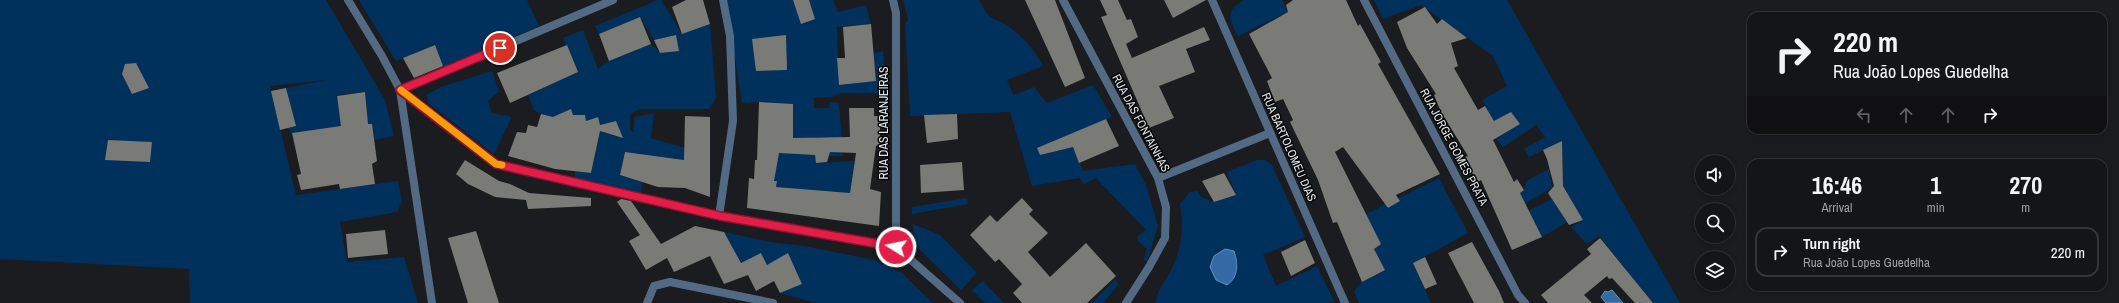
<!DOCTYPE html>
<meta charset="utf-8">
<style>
body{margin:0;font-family:"Archivo Narrow",sans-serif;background:#212224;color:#f1f3f6;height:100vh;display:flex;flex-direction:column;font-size:15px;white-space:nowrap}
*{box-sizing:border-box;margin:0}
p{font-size:13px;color:#9d9fa1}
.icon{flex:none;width:22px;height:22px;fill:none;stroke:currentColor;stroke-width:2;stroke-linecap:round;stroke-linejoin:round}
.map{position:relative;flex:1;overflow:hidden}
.side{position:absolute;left:1747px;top:159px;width:360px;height:132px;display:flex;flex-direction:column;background:#141517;border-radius:12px;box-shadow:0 2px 6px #0003,0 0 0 1px #333436}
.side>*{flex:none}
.guide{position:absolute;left:1747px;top:12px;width:360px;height:122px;border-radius:12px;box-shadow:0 2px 6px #0003,0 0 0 1px #333436;background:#141517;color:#f1f3f6;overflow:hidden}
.tools{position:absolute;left:1695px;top:155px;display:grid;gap:8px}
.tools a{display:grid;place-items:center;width:40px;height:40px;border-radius:50%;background:#141517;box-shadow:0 2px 6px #0003,0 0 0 1px #333436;font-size:20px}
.pin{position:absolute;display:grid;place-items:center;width:34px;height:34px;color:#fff;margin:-17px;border:2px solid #fff;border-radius:50%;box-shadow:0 1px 4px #0007}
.me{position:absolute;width:44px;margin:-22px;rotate:280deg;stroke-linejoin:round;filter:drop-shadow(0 0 3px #0008)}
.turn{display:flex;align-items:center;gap:14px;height:84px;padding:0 20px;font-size:18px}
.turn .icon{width:52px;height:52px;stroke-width:2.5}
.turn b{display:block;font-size:28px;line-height:34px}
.lanes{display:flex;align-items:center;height:38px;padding:0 20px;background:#0003;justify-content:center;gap:20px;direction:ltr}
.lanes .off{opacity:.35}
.eta{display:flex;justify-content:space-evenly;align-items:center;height:68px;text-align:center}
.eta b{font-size:24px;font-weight:700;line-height:28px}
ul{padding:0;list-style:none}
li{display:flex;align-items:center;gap:12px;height:50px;margin:0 8px 6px;padding:0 12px;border:2px solid #333436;border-radius:12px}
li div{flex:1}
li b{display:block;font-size:15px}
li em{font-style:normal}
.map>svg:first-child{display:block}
.green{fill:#00315d;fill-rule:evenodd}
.water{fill:#336ba5;stroke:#688fb8}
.building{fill:#7a7a76;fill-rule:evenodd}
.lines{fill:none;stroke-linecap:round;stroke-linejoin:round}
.street{stroke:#526a83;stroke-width:8}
.route-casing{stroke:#92132f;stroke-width:10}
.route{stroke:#e11d48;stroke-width:7}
.slow{stroke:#f59e0b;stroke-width:7}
.labels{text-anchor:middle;stroke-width:3;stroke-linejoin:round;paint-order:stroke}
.street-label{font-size:12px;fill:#e2e4e6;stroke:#060708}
</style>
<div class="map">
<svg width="2119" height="303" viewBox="0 0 2119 303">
<rect width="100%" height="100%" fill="#1a1c1f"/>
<path class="green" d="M0 0H326L385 100 394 136 374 140 371 124 292 133 288 128 295 126 286 88 327 80 270 86 296 195 398 181 402 201 397 212 340 222 347 262 404 257 418 303H190L189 269 0 259ZM365 92 367 112 340 116 336 95Z
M359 0H527L539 26 443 67 434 45 396 61Z
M658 0H661L682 34 710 24 716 98 709 109H639L630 115V130L634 132V117L654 113 651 138 688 149 686 160 625 152 620 175 642 182 641 193 575 178V171L591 173 598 142 594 129 622 138 616 121 600 125 598 117 586 121H565L541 114 534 110 528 95 577 72 563 38 583 30 598 69 609 61 651 44 660 53 679 51 676 35 654 40 640 17 599 34 595 26Z
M726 0H833L838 12 866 5 871 24 837 27 839 85 876 81 874 53 883 51 886 93H841L831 97 814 98V108H829L830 102 839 103 843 156H829L827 137H814L816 163 854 161 850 193 776 187 777 182 771 181 759 102 742 103Z
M903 0H979C989 22 994 16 1011 28 1025 39 1035 51 1043 66L1007 80 1014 95 1034 87 1047 103 1093 85 1112 117 1052 142 1073 147 1083 171 1135 164 1146 185 1158 226 1147 262 1144 259 1147 249 1137 240 1138 236 1146 230 1096 178 1084 184 1079 178 1032 186 1010 112 910 116 905 24 908 20Z
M1244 0H1282L1288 12 1238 36C1229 20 1225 10 1244 0Z
M1374 0H1507L1680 303H1653L1599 236 1587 244 1571 227 1583 220 1563 186 1562 141 1529 157 1524 149 1545 137 1536 125 1503 147 1496 139 1519 124 1494 121 1482 100 1507 86 1493 56 1421 5 1383 19Z
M492 71 499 91 488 101 492 113 512 117 494 154 429 104 426 95 441 87Z
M1257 160H1265L1272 165 1305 237 1263 255 1276 286 1317 266 1334 301 1328 303H1156C1156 292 1165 282 1170 272 1182 249 1184 229 1180 204L1190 192 1198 191 1201 197 1214 202 1236 195 1227 172Z
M1549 169 1552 188 1522 205 1518 195 1524 190 1526 181Z
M1439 178 1468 233 1413 263 1431 303H1359L1354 291 1362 282 1385 270 1374 249 1343 236 1339 227 1373 211 1385 204 1388 208 1400 201 1398 198Z
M967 198 968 204 912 214V207Z
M1552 199 1567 222 1542 237 1529 210Z
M913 224 940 235 977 273 961 290 918 248 914 235Z
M724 232 770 242 804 246 875 260 903 274 933 303H816L780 293 802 284 788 254 767 265 761 253 741 263Z
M1115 280 1119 284 1103 303H1092Z
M983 281 1004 303H985L972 290Z"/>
<path class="water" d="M1225 249 1234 251C1238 263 1239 277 1227 285L1216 280 1210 267 1214 256Z
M1612 290 1623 303H1606L1601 297 1605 291 1608 292Z"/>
<path class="building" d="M686 0H703L710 24 682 34 672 7Z
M793 0H809L815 19 801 24Z
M1025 0H1055L1085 78 1065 87Z
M1100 0H1118L1127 20 1131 19 1138 37 1126 44 1132 58 1204 27 1210 40 1186 49 1195 72 1159 86 1174 118 1149 128 1101 17 1107 15Z
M1164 0H1206L1173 18Z
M1293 0H1346L1358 26 1360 24 1381 62 1378 64 1440 174 1396 195 1400 201 1388 208 1343 147 1335 152 1381 244 1374 249 1385 270 1362 282 1337 222 1333 223 1318 180 1290 122 1293 120 1283 99 1275 102 1267 81 1272 78 1249 34 1288 12 1286 5Z
M1425 7 1437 24 1442 19 1467 38 1451 43 1458 66 1454 68 1478 110 1485 106 1494 121 1511 112 1520 124 1493 140 1514 182 1517 179 1524 190 1520 193 1542 237 1512 250 1481 180 1477 183 1465 157 1468 156 1441 112 1434 95 1436 94 1407 48 1397 22Z
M640 17 651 44 609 61 599 34Z
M871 24 876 81 839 85 837 58H845L843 27Z
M676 35 679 51 660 53 654 40Z
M786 35 787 70 756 71 752 39Z
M435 45 443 66 414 78 403 58Z
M567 45 578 72 510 103 497 73Z
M136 63 149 88 132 94 122 74 125 64Z
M286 88 296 126 280 130 271 91Z
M365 92 368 124H372L377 161 372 164 375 184 340 189 339 184 301 190 297 175 301 174 292 133 341 126 337 96Z
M759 102 793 104V138L850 137 849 108H874V116H880V145L876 146 870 189 881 192 879 226 747 208 749 178 754 179 755 160H757ZM830 152 856 153 850 193 776 187 777 181H774L779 153 815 155 816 163 827 162Z
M571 109 573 115H585L586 121 598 117 600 125 616 121 623 138 600 131 591 173 555 169 508 156 517 132 526 133 528 125 537 127 541 114 553 117Z
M957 114 958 139 927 143 924 115Z
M685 116 710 117V197L685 188 658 187 620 175 625 152 684 160Z
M1106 119 1119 146 1079 163 1073 147 1040 155 1037 148Z
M108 140 152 142 150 162 105 160Z
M1562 141 1563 186 1583 220 1569 225 1548 193 1554 186 1547 159 1543 150Z
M465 160 499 181 510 184 529 193 591 198V206L528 209 526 200 495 197 468 184 456 174Z
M962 162 964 190 921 193 920 165Z
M1224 173 1236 195 1214 202 1202 181Z
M1022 198 1033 210 1029 214 1048 233 1028 252 1050 277 1086 243 1116 276 1087 303H1022L1013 293 1022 284 999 259 995 262 970 235 990 215 997 222Z
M621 199 631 201 661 244 695 226 724 232 741 263 761 253 767 265 788 253 802 284 780 293 774 281 756 291 748 275 724 284 710 256 674 272 667 258 646 270 629 241 640 235 617 202Z
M385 230 388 254 348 258 346 234Z
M476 231 499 303H468L448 238Z
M1600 238 1653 303H1635L1612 278 1609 279 1607 276 1584 295 1592 303H1548L1541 295 1591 254 1587 249Z
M1305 240 1315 263 1291 276 1281 252Z
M1472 242 1499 291 1504 303H1474L1448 253Z
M1425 257 1437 284 1425 289 1413 263Z"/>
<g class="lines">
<path class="street" d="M348 0 382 56 400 90 432 303
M893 0 896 13V247
M1063 0 1158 178 1166 207 1165 238 1149 267 1126 303
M1212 0 1345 303
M1364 0 1518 295 1525 303
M400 90 496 164 719 216 896 247 960 303
M400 90 613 0
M1158 178 1270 133
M719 216 733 121 730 36 723 0
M647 303 654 286 670 282 773 303"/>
</g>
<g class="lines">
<defs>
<path id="route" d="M500 48 400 90 496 164 720 216 896 247"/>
</defs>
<use href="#route" class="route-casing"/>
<use href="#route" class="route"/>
<path class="slow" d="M401 90 496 164 502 165"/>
</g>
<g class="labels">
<g class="street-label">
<text transform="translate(884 123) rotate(-90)" y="4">RUA DAS LARANJEIRAS</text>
<text transform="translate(1141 123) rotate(62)" y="4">RUA DAS FONTAINHAS</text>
<text transform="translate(1289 147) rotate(66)" y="4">RUA BARTOLOMEU DIAS</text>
<text transform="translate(1454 147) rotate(62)" y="4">RUA JORGE GOMES PRATA</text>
</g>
</g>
</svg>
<div class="tools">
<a><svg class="icon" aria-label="sound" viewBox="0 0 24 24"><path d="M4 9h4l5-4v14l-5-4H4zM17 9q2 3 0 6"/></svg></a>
<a><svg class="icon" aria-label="search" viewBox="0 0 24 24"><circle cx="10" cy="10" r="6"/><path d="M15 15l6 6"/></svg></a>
<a><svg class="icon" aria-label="layers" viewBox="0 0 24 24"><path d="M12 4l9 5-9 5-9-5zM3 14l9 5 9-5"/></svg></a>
</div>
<div class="pin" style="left:500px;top:48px;background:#d93025"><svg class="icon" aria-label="arrive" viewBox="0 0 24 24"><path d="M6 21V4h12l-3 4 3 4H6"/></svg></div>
<svg class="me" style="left:896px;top:247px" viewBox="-20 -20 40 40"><circle r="17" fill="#e11d48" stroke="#fff" stroke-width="3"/><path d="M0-11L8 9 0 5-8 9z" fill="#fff"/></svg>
<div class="guide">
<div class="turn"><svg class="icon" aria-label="right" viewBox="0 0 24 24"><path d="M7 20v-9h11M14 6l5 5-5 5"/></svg><div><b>220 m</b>Rua João Lopes Guedelha</div></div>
<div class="lanes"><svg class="icon off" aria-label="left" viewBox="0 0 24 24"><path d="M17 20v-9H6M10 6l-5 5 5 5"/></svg><svg class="icon off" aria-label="ahead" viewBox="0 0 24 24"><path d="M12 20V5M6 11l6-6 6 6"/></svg><svg class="icon off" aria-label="ahead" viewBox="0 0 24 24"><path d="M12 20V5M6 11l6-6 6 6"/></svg><svg class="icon" aria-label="right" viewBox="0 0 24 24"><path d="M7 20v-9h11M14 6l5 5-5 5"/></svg></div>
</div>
<section class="side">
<div class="eta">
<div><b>16:46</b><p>Arrival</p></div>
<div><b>1</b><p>min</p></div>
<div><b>270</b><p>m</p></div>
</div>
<ul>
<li><svg class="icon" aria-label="right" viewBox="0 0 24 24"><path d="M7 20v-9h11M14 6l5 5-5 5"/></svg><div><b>Turn right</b><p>Rua João Lopes Guedelha</p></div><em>220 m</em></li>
</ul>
</section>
</div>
